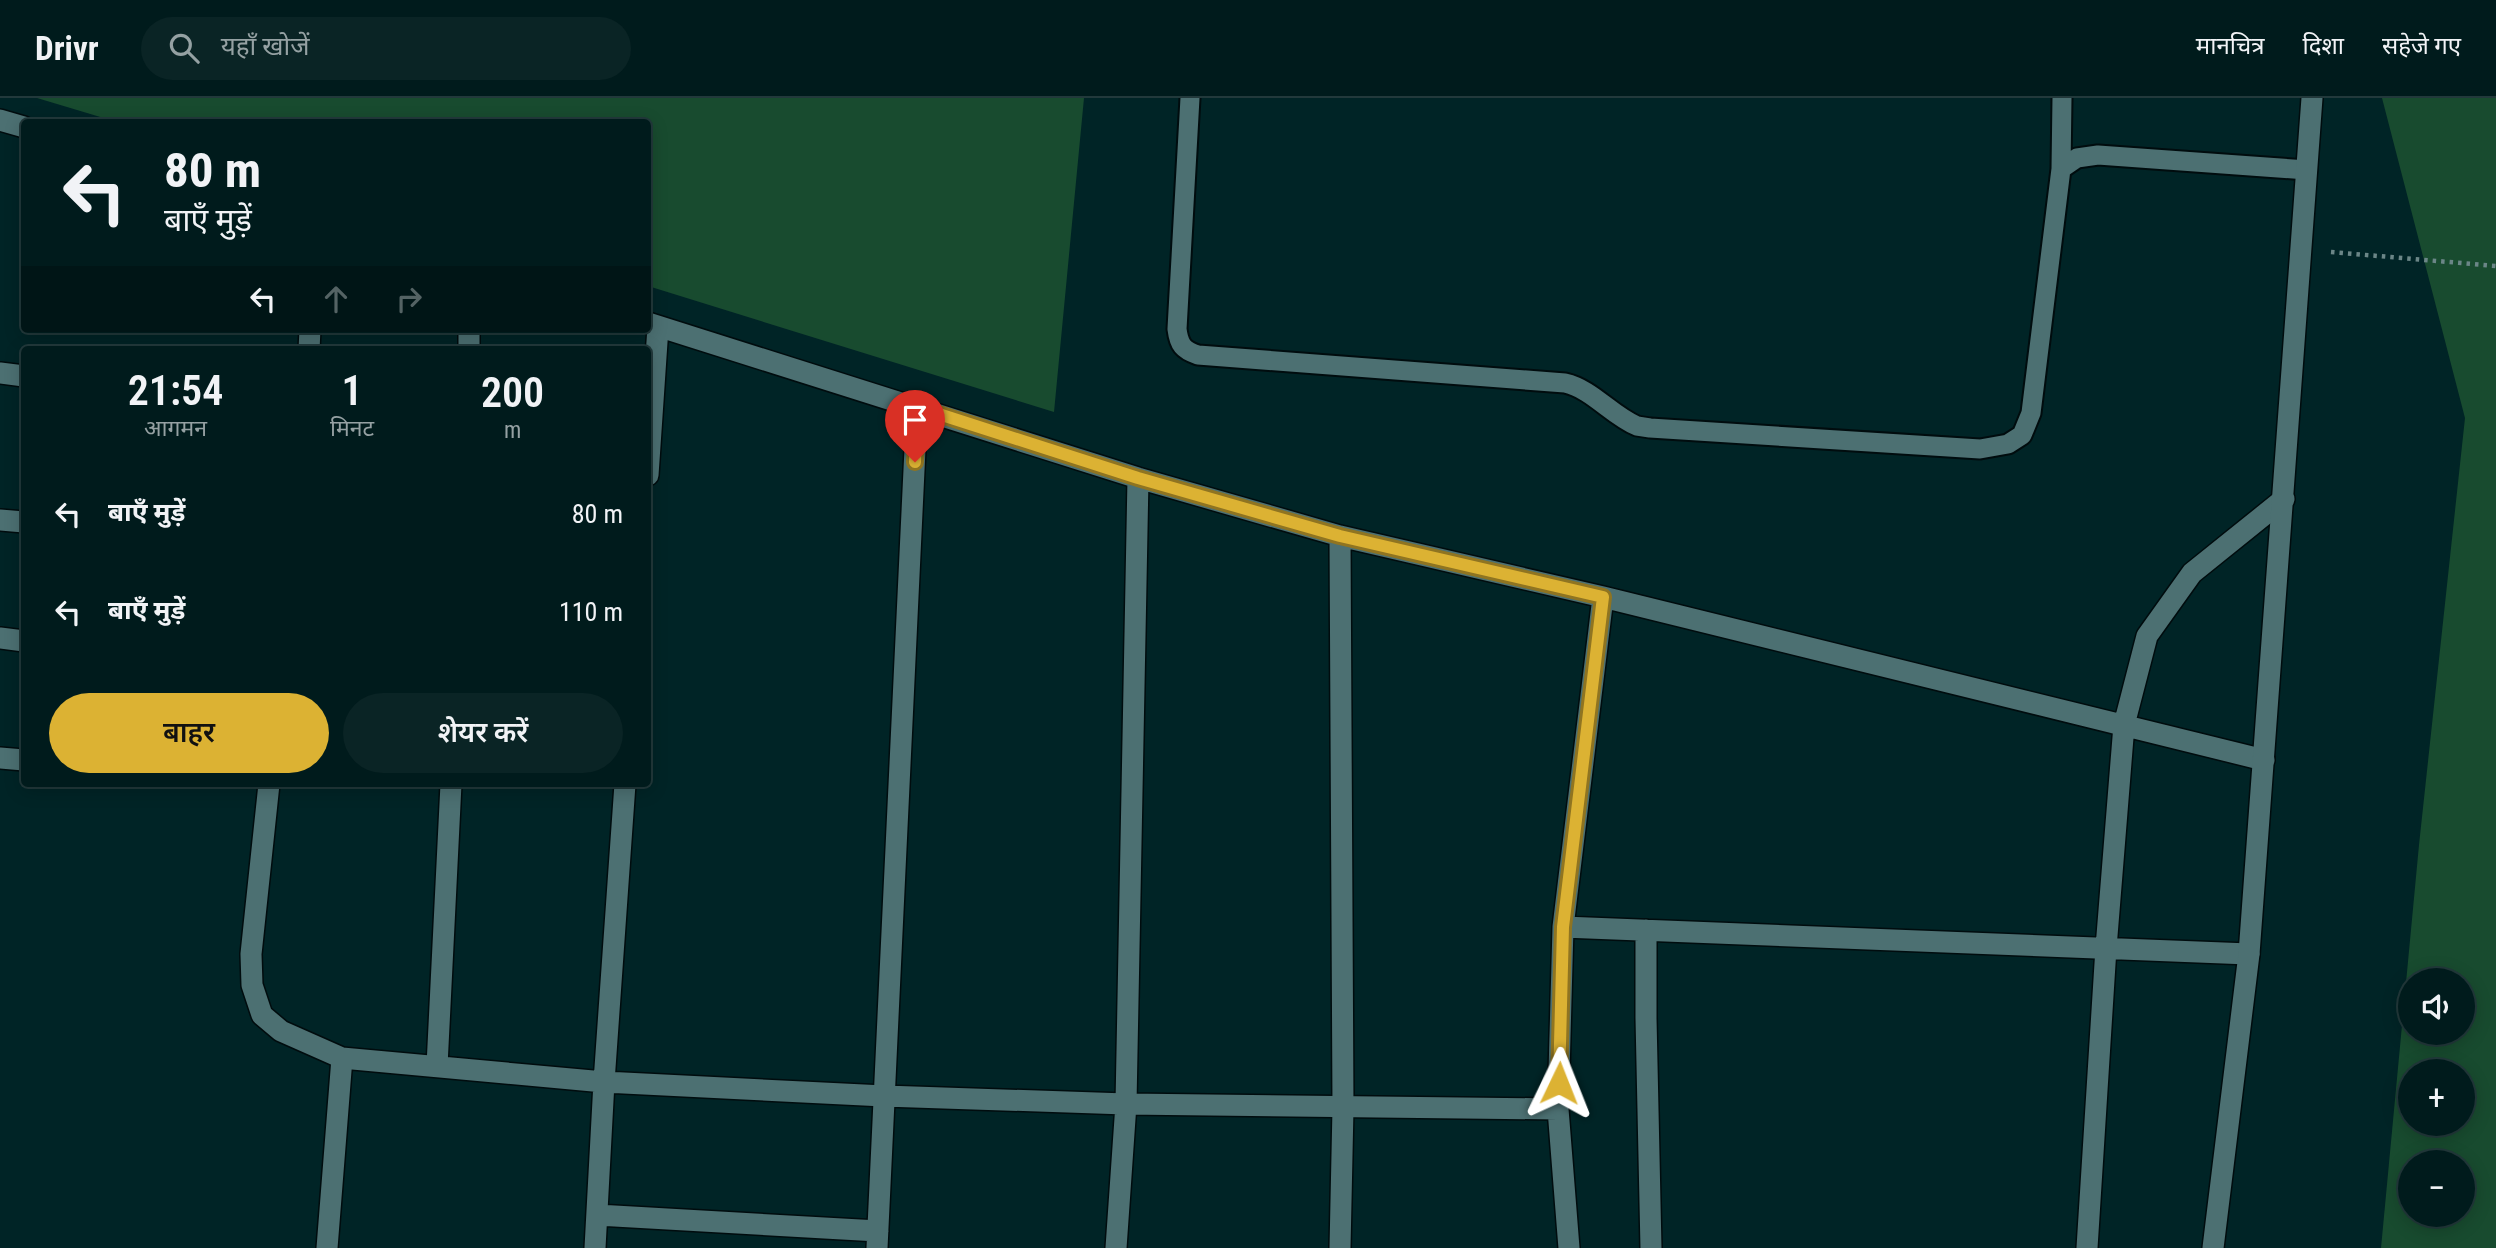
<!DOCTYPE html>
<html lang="hi">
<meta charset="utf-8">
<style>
body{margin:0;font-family:"Roboto Condensed","Noto Sans Devanagari",sans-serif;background:#0a2425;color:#f1f3f6;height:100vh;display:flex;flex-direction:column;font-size:26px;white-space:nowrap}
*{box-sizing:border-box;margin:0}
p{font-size:23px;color:#95a1a3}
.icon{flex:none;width:38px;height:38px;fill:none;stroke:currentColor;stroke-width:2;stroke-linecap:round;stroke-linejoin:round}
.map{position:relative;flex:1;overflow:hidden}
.panel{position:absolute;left:21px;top:248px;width:630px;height:441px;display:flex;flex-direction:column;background:#001b1c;border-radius:7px;box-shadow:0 4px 18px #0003,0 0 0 2px #22393b}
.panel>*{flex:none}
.guide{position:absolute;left:21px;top:21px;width:630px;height:214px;border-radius:7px;box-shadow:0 4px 18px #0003,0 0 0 2px #22393b;background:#001b1c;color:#f1f3f6;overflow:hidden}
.buttons{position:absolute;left:2398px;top:870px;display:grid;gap:14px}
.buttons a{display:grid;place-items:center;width:77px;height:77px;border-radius:50%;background:#001b1c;box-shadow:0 4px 18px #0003,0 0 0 2px #22393b;font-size:35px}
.pin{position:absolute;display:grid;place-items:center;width:60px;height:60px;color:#fff;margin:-72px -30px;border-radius:50% 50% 50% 0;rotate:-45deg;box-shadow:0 0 7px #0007}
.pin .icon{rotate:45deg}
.me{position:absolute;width:77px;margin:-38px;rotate:2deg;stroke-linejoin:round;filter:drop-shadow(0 0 5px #0008)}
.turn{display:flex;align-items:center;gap:24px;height:147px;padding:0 28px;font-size:32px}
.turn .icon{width:91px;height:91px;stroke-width:2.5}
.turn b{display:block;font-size:49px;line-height:60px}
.lanes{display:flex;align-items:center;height:66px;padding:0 28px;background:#0003;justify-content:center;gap:35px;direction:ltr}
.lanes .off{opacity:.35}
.eta{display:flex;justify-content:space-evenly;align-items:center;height:119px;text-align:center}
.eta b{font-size:42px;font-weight:600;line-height:49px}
.action{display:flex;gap:14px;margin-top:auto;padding:14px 28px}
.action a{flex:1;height:80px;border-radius:42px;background:#dcb233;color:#111;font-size:28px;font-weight:600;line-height:80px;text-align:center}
.action a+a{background:#0a2425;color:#f1f3f6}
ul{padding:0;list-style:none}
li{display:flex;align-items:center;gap:21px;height:98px;padding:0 28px}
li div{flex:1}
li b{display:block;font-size:26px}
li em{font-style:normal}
header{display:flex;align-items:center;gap:42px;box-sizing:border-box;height:98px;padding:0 35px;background:#001b1c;border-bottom:2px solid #22393b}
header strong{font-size:33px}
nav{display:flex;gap:38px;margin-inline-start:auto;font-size:24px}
.search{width:490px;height:63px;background:#0a2425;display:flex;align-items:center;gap:18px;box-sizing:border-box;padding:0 24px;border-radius:38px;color:#95a1a3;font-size:26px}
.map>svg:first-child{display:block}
.green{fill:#184b2f;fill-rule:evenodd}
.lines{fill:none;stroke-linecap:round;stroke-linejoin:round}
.lane-casing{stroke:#000c0e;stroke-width:23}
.street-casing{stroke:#000c0e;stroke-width:24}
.secondary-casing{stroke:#000c0e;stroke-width:24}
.path{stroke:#6b8687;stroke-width:4.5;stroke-dasharray:3.5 5;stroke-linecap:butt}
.lane{stroke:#4c7072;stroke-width:19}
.street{stroke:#4c7072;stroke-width:21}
.secondary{stroke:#4c7072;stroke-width:21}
.route-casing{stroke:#8f7421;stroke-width:18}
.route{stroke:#dcb233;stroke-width:12}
</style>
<header>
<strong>Drivr</strong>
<div class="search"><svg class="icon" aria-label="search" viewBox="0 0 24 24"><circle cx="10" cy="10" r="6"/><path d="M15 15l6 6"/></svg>यहाँ खोजें</div>
<nav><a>मानचित्र</a><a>दिशा</a><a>सहेजे गए</a></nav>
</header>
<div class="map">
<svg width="2496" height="1150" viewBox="0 0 2496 1150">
<rect width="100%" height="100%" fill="#002426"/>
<path class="green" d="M37 0H1084L1054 314 648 188V24H117Z
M2382 0H2496V1150H2381L2419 747 2465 320ZM2410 882H2462V934H2410ZM2410 973H2462V1026H2410ZM2410 1064H2462V1116H2410Z"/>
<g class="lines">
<defs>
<path id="lane" d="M1190 0 1177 231C1179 247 1183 252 1198 257L1565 285C1592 291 1611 317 1637 328L1650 330 1980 351 2008 346 2022 337 2031 315 2061 71 2077 60 2098 57 2307 72
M2061 71 2062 0"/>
<path id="street" d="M0 22 24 29
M648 225 1138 380 1340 438 1603 499 2264 662
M309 252 310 231
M469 252V231
M0 275 24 278
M648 377 658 229
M0 422 24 424
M1340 438 1343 1010 1340 1150
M0 540 24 543
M0 660 24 662
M269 686 251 856 252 887 262 917 281 933 342 960 604 984 884 998 1126 1006 1558 1011
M1563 829 2249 856
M1646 832V920L1651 1150
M437 968 451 686
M597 1117 878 1133
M327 1150 342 960
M595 1150 604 984 625 686
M877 1150 917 309
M1116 1150 1126 1006 1138 380
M1569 1150 1558 1011 1563 829 1603 499
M2087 1150 2106 850 2124 627 2147 538 2192 475 2284 401"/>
<path id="secondary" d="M2213 1150 2249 856 2312 0"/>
</defs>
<use href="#lane" class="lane-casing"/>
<use href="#street" class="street-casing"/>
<use href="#secondary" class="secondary-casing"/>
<path class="path" d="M2331 154 2496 168"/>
<use href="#lane" class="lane"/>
<use href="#street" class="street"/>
<use href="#secondary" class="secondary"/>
</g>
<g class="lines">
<defs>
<path id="route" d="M915 364 917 309 1138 380 1340 438 1603 499 1563 829 1559 985"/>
</defs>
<use href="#route" class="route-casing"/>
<use href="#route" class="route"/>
</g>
</svg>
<div class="buttons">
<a><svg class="icon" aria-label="sound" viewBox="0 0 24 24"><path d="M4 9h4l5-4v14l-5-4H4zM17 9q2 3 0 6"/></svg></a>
<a>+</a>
<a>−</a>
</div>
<div class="pin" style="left:915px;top:364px;background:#d93025"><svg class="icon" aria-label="arrive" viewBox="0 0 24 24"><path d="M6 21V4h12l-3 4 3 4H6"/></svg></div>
<svg class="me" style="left:1559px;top:985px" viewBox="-20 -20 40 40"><path d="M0-17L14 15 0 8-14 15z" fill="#dcb233" stroke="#fff" stroke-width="4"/></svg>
<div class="guide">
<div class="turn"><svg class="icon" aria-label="left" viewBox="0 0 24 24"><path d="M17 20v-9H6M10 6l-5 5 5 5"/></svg><div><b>80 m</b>बाएँ मुड़ें</div></div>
<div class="lanes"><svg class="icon" aria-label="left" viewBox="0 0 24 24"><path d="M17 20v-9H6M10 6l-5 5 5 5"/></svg><svg class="icon off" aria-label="ahead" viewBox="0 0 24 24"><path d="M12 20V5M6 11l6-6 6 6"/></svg><svg class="icon off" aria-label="right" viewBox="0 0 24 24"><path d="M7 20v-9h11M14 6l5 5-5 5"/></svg></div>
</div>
<section class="panel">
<div class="eta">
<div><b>21:54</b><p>आगमन</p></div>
<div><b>1</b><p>मिनट</p></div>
<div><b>200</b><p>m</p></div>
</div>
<ul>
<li><svg class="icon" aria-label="left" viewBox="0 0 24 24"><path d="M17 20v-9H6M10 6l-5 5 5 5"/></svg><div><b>बाएँ मुड़ें</b></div><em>80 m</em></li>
<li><svg class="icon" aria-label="left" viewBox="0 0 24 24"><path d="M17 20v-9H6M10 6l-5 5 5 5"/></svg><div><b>बाएँ मुड़ें</b></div><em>110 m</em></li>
</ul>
<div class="action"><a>बाहर</a><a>शेयर करें</a></div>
</section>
</div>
